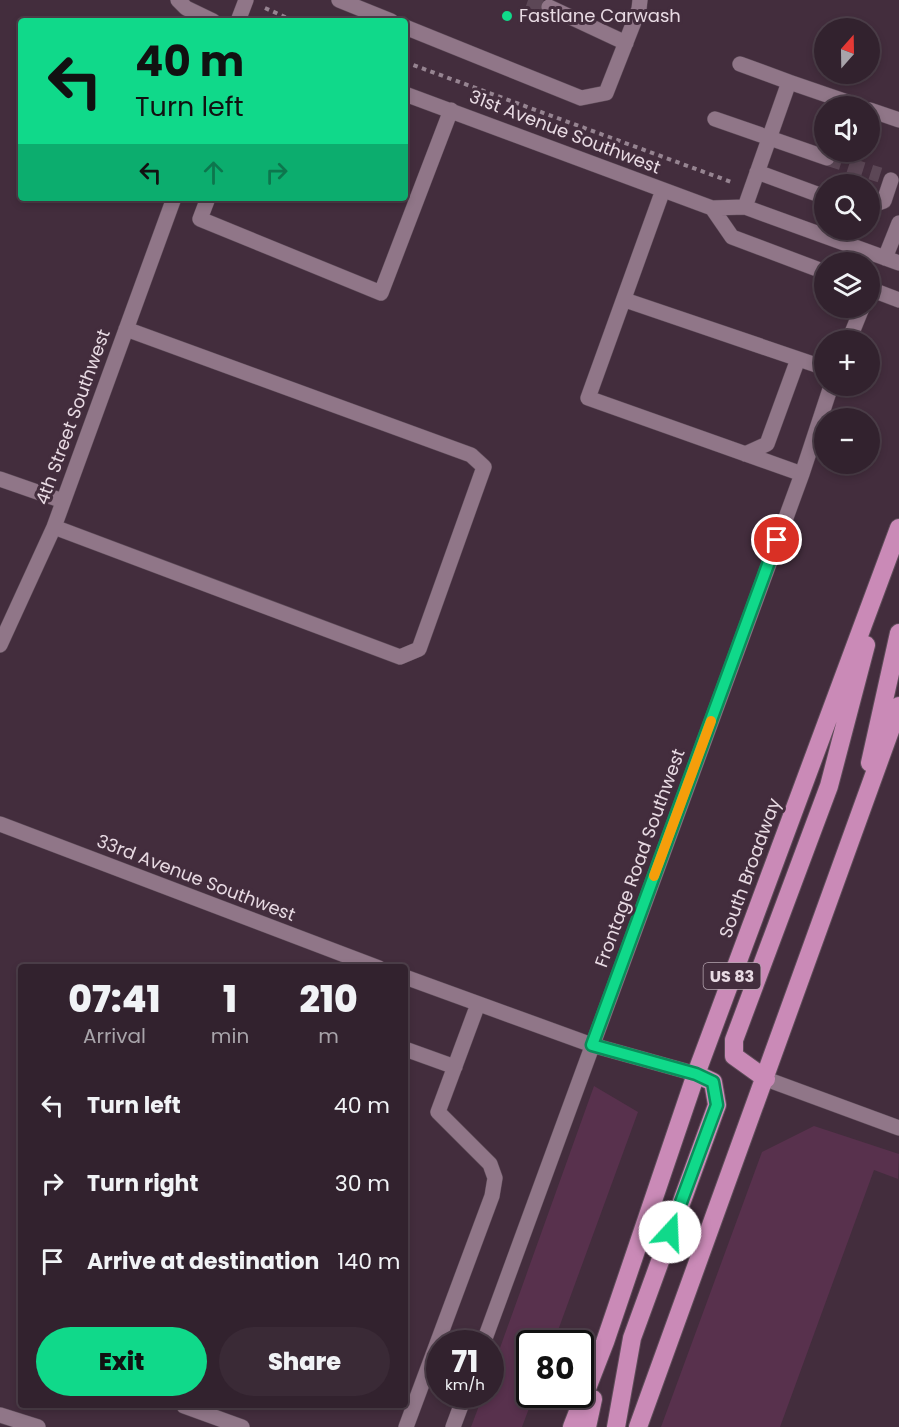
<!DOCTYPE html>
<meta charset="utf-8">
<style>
body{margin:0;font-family:Poppins,sans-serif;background:#3a2a36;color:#f1f3f6;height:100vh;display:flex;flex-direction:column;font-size:22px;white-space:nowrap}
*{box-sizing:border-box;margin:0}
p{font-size:20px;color:#a8a4aa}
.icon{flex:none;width:33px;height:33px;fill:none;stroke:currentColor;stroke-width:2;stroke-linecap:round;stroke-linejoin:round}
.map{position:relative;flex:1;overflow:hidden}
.drawer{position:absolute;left:18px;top:964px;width:390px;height:444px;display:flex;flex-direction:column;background:#32222e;border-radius:6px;box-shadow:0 3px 9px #0003,0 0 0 2px #4d3f4a}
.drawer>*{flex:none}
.guide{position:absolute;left:18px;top:18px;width:390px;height:183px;border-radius:6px;box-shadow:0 3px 9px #0003,0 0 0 2px #4d3f4a;background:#10d98a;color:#111;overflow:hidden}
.needle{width:39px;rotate:20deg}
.fabs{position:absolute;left:814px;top:18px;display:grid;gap:12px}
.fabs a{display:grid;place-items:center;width:66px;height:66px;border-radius:50%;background:#32222e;box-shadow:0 3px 9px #0003,0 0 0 2px #4d3f4a;font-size:30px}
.speed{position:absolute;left:426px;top:1330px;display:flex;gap:12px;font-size:30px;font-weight:700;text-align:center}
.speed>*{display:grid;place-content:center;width:78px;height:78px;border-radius:50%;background:#32222e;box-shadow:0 3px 9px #0003,0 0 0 2px #4d3f4a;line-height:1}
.speed small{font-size:15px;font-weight:400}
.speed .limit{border:3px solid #111;border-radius:9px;background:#fff;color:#111}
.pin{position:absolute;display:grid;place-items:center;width:51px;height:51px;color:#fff;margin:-26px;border:3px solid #fff;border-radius:50%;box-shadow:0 2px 6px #0007}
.me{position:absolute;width:66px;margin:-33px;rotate:20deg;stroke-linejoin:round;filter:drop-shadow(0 0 4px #0008)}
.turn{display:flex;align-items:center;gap:21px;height:126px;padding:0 18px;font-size:27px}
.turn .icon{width:78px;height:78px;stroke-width:2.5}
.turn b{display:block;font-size:42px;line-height:51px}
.lanes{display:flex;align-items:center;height:57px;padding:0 18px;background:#0003;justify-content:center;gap:30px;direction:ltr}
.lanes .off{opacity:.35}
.eta{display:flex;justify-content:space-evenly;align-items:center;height:102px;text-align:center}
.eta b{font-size:36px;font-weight:800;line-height:42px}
.primary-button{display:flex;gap:12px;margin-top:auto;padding:12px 18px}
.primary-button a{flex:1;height:69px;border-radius:36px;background:#10d98a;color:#111;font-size:24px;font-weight:800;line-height:69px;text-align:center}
.primary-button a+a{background:#3a2a36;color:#f1f3f6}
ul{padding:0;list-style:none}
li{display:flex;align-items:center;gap:18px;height:78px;padding:0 18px}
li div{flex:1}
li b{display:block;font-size:22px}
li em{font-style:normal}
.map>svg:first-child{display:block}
.green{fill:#58314d}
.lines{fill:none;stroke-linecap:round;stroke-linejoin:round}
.minor-tunnel{stroke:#5c4756;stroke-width:15;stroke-dasharray:15 8;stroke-linecap:butt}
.minor-casing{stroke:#5e4c59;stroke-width:16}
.highway-casing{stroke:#5e4c59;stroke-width:20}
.path{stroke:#968491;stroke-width:4;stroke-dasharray:4.5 4.5;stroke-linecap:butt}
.minor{stroke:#907688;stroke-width:15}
.highway{stroke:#ca8ab7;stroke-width:18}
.route-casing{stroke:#0a8d5a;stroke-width:15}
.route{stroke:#10d98a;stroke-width:10}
.slow{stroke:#f59e0b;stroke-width:10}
.poi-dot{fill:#10d98a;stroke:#432d3d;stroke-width:2}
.labels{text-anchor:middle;stroke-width:6;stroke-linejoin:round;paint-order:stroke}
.shield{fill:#432d3d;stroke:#b6a6b1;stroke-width:1.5}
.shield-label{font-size:16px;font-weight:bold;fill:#e8dae3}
.poi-label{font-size:18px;fill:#e8dae3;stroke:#432d3d;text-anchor:start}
.street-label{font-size:18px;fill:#e8dae3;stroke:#432d3d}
</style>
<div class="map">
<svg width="899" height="1427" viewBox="0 0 899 1427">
<rect width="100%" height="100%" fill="#432d3d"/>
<path class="green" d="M594 1086 638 1112 553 1344H530V1395H534L522 1427H471L483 1395H490L491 1373Z
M814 1126 899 1154 898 1179 874 1170 780 1427H661L762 1152Z"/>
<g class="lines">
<path class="minor-tunnel" d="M528 0 549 7
M827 158 880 175"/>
<defs>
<path id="minor" d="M178 0 186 8 213 21
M339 0 391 21
M549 7 626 43
M238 21 246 0
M405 27 581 98 606 93 639 9 640 0
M740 64 789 82
M405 94 712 208 745 207 899 263
M870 110 899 120
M715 119 827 158
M757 172 825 197
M663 190 588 398 802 474
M208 198 200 219 381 293 451 110
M870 206 884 201 891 180
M745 207 789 82 859 106
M712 208 732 237 825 272
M885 258 899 223
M870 289 899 300
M625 300 825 368
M849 340 862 308
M745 454 767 444 798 359
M0 479 63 501
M54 527 400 657 419 649 484 467 471 455 126 329
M0 645 54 527 174 198
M0 824 379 968
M405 977 592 1045 696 1074
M405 1049 455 1067
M766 1079 899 1128
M483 1344 802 474 831 386
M184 1406 242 1427
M0 1415 38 1427
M406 1427 492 1196 495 1178 490 1164 438 1112 478 1004
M453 1427 465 1395"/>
<path id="highway" d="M870 763 899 633
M766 1079 734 1056V1040L829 786 866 645
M572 1427 605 1342 696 1074 899 528
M587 1427 593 1399
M616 1427 632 1338 717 1105 713 1082 696 1074
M638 1427 899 706"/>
</defs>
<use href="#minor" class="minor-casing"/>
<use href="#highway" class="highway-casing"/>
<path class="path" d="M265 8 294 21
M405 62 734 183"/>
<use href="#minor" class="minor"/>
<use href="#highway" class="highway"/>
</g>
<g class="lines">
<defs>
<path id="route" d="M670 1232 717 1105 713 1082 696 1074 592 1045 777 540"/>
</defs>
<use href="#route" class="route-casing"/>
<use href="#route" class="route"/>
<path class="slow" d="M654 876 711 721"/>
</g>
<circle class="poi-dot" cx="507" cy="16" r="6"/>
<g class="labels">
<rect class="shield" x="703.5" y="963" width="57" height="26" rx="4.5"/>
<g class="shield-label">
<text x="732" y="982">US 83</text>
</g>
<g class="poi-label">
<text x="519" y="22">Fastlane Carwash</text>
</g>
<g class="street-label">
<text transform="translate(565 132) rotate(21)" y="6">31st Avenue Southwest</text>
<text transform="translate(73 417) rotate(-70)" y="6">4th Street Southwest</text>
<text transform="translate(640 858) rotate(-70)" y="6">Frontage Road Southwest</text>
<text transform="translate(750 868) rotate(-70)" y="6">South Broadway</text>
<text transform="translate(196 878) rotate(21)" y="6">33rd Avenue Southwest</text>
</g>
</g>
</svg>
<div class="fabs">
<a><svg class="needle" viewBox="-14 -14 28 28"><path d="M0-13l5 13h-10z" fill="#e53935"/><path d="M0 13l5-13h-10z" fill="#a8a4aa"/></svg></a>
<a><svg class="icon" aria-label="sound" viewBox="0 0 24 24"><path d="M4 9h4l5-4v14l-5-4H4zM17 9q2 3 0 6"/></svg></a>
<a><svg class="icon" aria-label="search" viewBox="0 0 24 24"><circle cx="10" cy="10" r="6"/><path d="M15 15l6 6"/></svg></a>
<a><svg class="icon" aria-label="layers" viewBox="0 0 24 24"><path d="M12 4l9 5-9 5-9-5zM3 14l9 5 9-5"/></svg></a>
<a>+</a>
<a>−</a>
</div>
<div class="speed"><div>71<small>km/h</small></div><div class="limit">80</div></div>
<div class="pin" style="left:777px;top:540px;background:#d93025"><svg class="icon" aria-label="arrive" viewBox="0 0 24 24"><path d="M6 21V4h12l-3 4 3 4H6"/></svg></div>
<svg class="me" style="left:670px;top:1232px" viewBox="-20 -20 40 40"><circle r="19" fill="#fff"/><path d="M0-13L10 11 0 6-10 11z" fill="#10d98a"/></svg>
<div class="guide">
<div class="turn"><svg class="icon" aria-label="left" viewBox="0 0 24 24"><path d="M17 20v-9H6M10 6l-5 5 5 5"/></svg><div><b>40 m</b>Turn left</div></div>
<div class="lanes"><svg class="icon" aria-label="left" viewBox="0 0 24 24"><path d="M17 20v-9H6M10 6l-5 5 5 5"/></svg><svg class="icon off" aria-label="ahead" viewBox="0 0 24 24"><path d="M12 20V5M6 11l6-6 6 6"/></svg><svg class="icon off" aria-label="right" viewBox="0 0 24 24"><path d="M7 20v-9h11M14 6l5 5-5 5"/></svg></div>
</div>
<section class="drawer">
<div class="eta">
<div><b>07:41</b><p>Arrival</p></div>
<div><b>1</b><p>min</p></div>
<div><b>210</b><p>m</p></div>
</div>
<ul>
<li><svg class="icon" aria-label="left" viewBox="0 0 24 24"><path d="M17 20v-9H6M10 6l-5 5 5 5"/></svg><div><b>Turn left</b></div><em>40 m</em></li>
<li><svg class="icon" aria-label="right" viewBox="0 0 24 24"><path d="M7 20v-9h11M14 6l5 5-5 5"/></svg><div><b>Turn right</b></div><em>30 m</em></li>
<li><svg class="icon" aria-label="arrive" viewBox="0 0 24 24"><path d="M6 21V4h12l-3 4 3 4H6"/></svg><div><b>Arrive at destination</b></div><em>140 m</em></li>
</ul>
<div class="primary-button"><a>Exit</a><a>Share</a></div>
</section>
</div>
